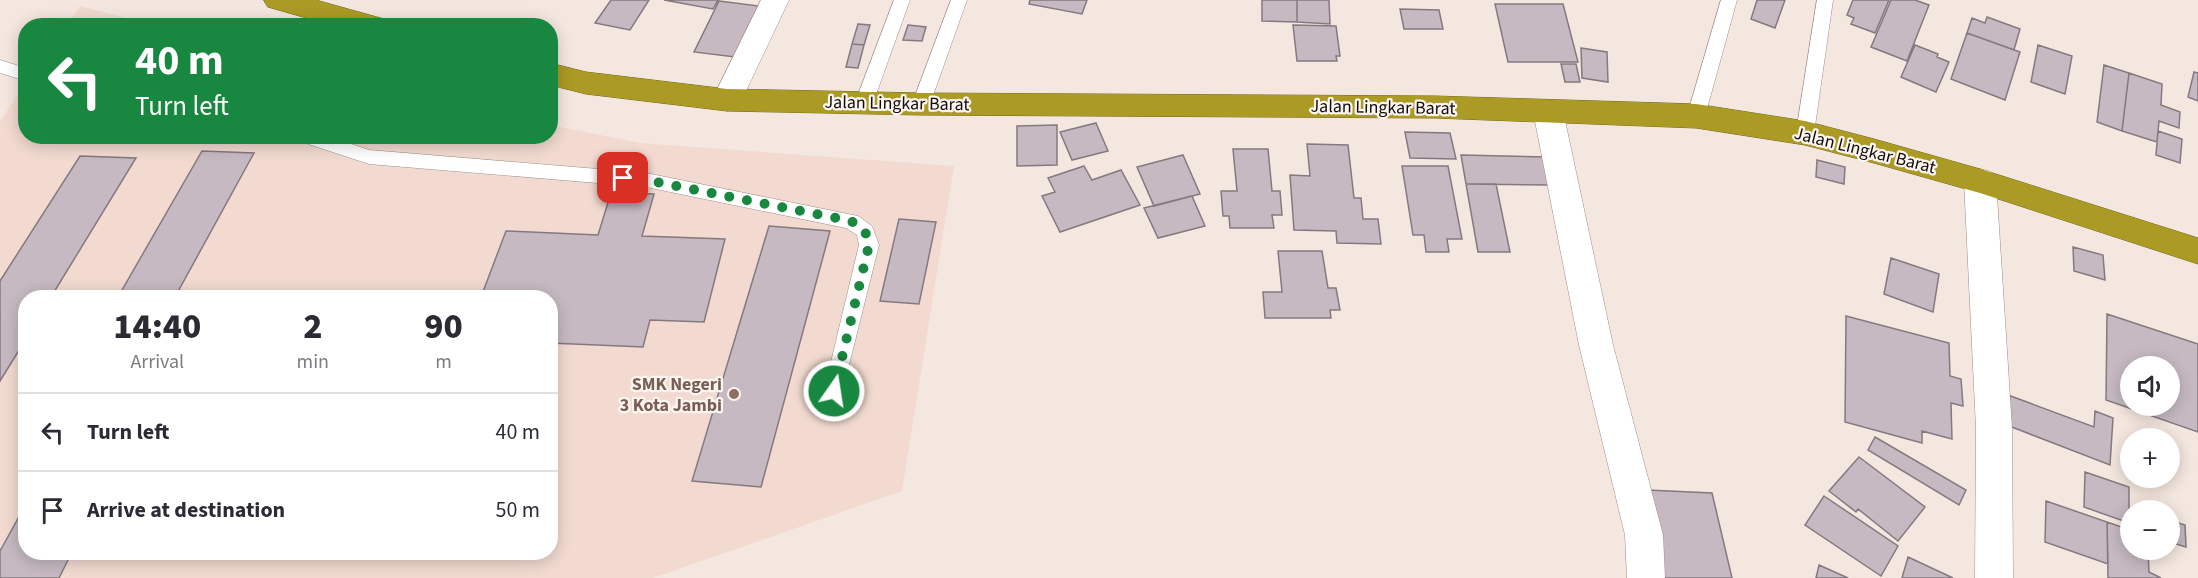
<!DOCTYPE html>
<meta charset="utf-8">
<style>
body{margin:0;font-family:"Source Sans 3",sans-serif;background:#f7f7f7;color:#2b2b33;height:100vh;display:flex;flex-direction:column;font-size:22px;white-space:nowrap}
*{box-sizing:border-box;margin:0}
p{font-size:20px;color:#7c7c81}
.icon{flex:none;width:33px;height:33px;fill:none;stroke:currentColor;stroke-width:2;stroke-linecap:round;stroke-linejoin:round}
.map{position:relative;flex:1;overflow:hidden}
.drawer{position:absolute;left:18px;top:290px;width:540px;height:270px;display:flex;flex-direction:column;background:#fff;border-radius:24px;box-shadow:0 3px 15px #0003}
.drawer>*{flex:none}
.guide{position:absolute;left:18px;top:18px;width:540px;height:126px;border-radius:24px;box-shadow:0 3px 15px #0003;background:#18873f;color:#fff;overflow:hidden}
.fabs{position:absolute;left:2120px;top:356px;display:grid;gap:12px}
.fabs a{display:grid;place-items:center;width:60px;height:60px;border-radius:50%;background:#fff;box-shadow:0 3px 15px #0003;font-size:30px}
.pin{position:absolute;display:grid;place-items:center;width:51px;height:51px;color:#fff;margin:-26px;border-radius:12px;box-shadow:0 3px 9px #0006}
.me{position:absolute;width:66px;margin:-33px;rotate:13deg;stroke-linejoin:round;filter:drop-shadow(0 0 4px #0008)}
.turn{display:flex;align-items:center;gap:21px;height:126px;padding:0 18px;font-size:27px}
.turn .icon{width:78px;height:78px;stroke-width:2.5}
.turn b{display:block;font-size:42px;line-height:51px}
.eta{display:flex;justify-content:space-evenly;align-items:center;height:102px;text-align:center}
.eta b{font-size:36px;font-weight:800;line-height:42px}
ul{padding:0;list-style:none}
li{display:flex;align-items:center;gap:18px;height:78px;padding:0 18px;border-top:2px solid #e1e1e2}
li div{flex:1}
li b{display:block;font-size:22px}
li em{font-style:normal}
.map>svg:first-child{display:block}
.education{fill:#f2dad0;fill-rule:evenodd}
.building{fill:#c6b9c1;stroke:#857980;stroke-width:1.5;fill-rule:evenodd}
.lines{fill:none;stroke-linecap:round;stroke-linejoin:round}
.lane-casing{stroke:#9c8f89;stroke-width:1}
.street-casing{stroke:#9c8f89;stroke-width:1}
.highway-casing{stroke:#75681b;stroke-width:1}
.lane{fill:#fff;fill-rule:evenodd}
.street{fill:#fff;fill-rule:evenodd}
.highway{fill:#ab9a24;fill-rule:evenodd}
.route{stroke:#18873f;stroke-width:10;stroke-dasharray:0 18}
.education-dot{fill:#8d6e63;stroke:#fdf5f0;stroke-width:2}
.labels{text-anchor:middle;stroke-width:4.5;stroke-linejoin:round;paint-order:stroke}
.street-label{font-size:18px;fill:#100c0a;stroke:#fdf5f0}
.education-label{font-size:18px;font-weight:bold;fill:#785e54;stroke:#fdf5f0;text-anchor:end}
</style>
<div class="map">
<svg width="2198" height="578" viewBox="0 0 2198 578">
<rect width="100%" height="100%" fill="#f4e7df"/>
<path class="education" d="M80 6 152 25H67Z
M25 85 26 136H550L551 125 640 143 954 166 902 491 653 578H0V121ZM26 297H550V552H26Z"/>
<path class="building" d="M611 0H649L630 30 595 23Z
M664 0H718L713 9Z
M1030 0H1087L1082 14 1029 4Z
M1262 0H1297V22L1262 21Z
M1297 0H1329L1330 24 1297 22Z
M1757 0H1785L1775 28 1751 19Z
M1853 0H1889L1875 33 1851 24 1854 18 1847 15Z
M1891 0H1915L1929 5 1907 61 1871 47Z
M719 1 759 6 735 57 694 52Z
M1495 4H1563L1578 62H1508Z
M1400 9 1439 10 1443 29H1404Z
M1987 17 2020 29 2014 50 1967 33 1972 18 1985 23Z
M858 24 870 25 864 45 852 44Z
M908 25 926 27 922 41 903 40Z
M1293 25 1336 26 1340 56H1336L1337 61H1297Z
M1967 33 2020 52 2005 100 1951 79Z
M852 44 864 45 858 68 846 67Z
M1915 45 1938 54 1937 57 1949 62 1936 92 1901 77Z
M2038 45 2072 56 2065 94 2031 82Z
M1581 48 1607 52 1608 82 1582 78Z
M1561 64H1576L1580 82H1565Z
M2104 65 2129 73 2122 131 2097 122Z
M2194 72 2198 73V101L2188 97Z
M2129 73 2162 84 2161 105 2180 112 2179 128 2159 121 2157 142 2122 131Z
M1096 123 1108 151 1072 160 1060 132Z
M1057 125V165L1017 166V126Z
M2158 131 2182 139 2180 163 2156 155Z
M1405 132 1450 133 1456 159 1410 158Z
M1307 144 1348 145 1354 198H1361L1363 219H1378L1381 244 1337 243 1336 231 1294 230 1290 175 1310 176Z
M1233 149H1268L1272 191H1280L1282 215H1272L1274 228H1230L1229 216H1223L1221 191H1237Z
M202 151 254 153 175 297H118Z
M1183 155 1200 194 1154 206 1137 167Z
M1461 155 1546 157 1552 185 1466 184Z
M80 156 136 158 51 297H26V339L0 381V281Z
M1817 160 1845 167 1844 184 1816 177Z
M1084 166 1092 180 1121 170 1140 205 1060 232 1042 196 1055 192 1048 178Z
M1402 166H1448L1462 239H1447L1449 252H1426L1424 235H1413Z
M1466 184H1496L1510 252H1478Z
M611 193 654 194 642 236 725 239 704 322 650 320 643 347 550 343V297H481L506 231 598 235Z
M1192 196 1205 226 1158 238 1144 208Z
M899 219 936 222 919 304 880 301Z
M769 226 830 231 761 487 692 481Z
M2073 247 2103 255 2105 280 2074 271Z
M1278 251H1322L1328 288H1336L1340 310H1330L1331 318H1265L1263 292H1282Z
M1891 258 1939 274 1933 312 1884 294Z
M2107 314 2198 344V432L2106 400ZM2130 366H2169V405H2130Z
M1846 316 1949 343 1950 376 1961 379 1963 406 1951 403 1952 439 1922 431V443L1845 422Z
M2008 395 2094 427 2095 411 2113 418 2110 465 2004 424Z
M1875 437 1966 490 1959 505 1868 450Z
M1859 457 1925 507 1898 541 1858 509 1856 512 1829 491Z
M2085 472 2129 487V523L2084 507Z
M1647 490 1712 493 1732 578H1664Z
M1824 496 1898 546 1881 576 1805 525Z
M2046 501 2107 522 2108 564 2045 542Z
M26 504V552H72L59 578H0V551Z
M2169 520 2185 525 2186 547 2169 542Z
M2107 522 2130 530V549H2148L2149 572 2161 578H2108Z
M1908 557 1953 578H1902Z
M1819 565 1848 578H1816Z"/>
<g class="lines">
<defs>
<path id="lane" d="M894 0H910L873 103 870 108 864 110 858 108 855 103Z
M951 0H967L930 104 927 109 921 111 915 109 912 104Z
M1721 0H1737L1705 116 1702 121 1696 123 1690 121 1687 116Z
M1817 0H1833L1814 133 1811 138 1805 140 1799 138 1796 133Z
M0 60 26 68V81L0 73Z
M296 136H328L369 150 646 173 858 216 872 226 879 245 841 397 834 400 827 397 824 391 859 245 857 235 846 228 646 187 369 164 299 141Z"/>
<path id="street" d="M761 0H789L738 108 727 111 716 108 712 100Z
M1548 100 1559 103 1563 111 1613 345 1663 535 1665 578H1627L1625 535 1579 345 1533 111 1537 103Z
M1980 169 1991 172 1996 181 2012 428 2013 578H1975L1976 428 1964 181 1969 172Z"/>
<path id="highway" d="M264 0H316L384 19 388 26H334L268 7Z
M550 63 586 72 727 89 921 93 1435 96 1696 104 1805 121 1874 139 1980 169 2198 238V264L1980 193 1874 163 1805 145 1696 128 1435 118 921 115 727 111 586 94 550 85Z"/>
</defs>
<use href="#lane" class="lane-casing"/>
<use href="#street" class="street-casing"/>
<use href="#highway" class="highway-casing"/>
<use href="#lane" class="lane"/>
<use href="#street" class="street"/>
<use href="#highway" class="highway"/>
</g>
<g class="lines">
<path class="route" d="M623 178 646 180 851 221 865 231 869 245 834 391"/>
</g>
<circle class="education-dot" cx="734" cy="394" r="6"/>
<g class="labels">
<g class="street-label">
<text transform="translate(897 103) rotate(1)" y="6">Jalan Lingkar Barat</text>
<text transform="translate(1383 107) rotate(1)" y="6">Jalan Lingkar Barat</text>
<text transform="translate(1865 150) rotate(14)" y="6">Jalan Lingkar Barat</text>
</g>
<g class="education-label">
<text x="722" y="390">SMK Negeri<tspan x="722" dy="21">3 Kota Jambi</tspan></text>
</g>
</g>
</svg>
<div class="fabs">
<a><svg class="icon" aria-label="sound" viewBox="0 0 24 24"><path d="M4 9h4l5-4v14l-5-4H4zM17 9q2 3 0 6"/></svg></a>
<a>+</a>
<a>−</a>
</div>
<div class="pin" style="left:623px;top:178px;background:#d93025"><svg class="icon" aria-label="arrive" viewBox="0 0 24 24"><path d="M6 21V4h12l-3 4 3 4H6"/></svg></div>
<svg class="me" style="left:834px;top:391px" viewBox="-20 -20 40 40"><circle r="17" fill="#18873f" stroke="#fff" stroke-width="3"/><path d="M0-11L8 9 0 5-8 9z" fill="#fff"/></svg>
<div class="guide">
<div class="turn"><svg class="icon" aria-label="left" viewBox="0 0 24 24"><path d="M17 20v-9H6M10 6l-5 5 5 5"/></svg><div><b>40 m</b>Turn left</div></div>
</div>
<section class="drawer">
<div class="eta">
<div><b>14:40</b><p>Arrival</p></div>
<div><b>2</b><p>min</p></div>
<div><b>90</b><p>m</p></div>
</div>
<ul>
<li><svg class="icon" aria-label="left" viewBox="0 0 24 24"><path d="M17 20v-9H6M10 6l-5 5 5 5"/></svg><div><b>Turn left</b></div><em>40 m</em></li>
<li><svg class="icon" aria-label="arrive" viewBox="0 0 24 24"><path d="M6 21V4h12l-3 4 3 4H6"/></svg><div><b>Arrive at destination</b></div><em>50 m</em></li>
</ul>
</section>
</div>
